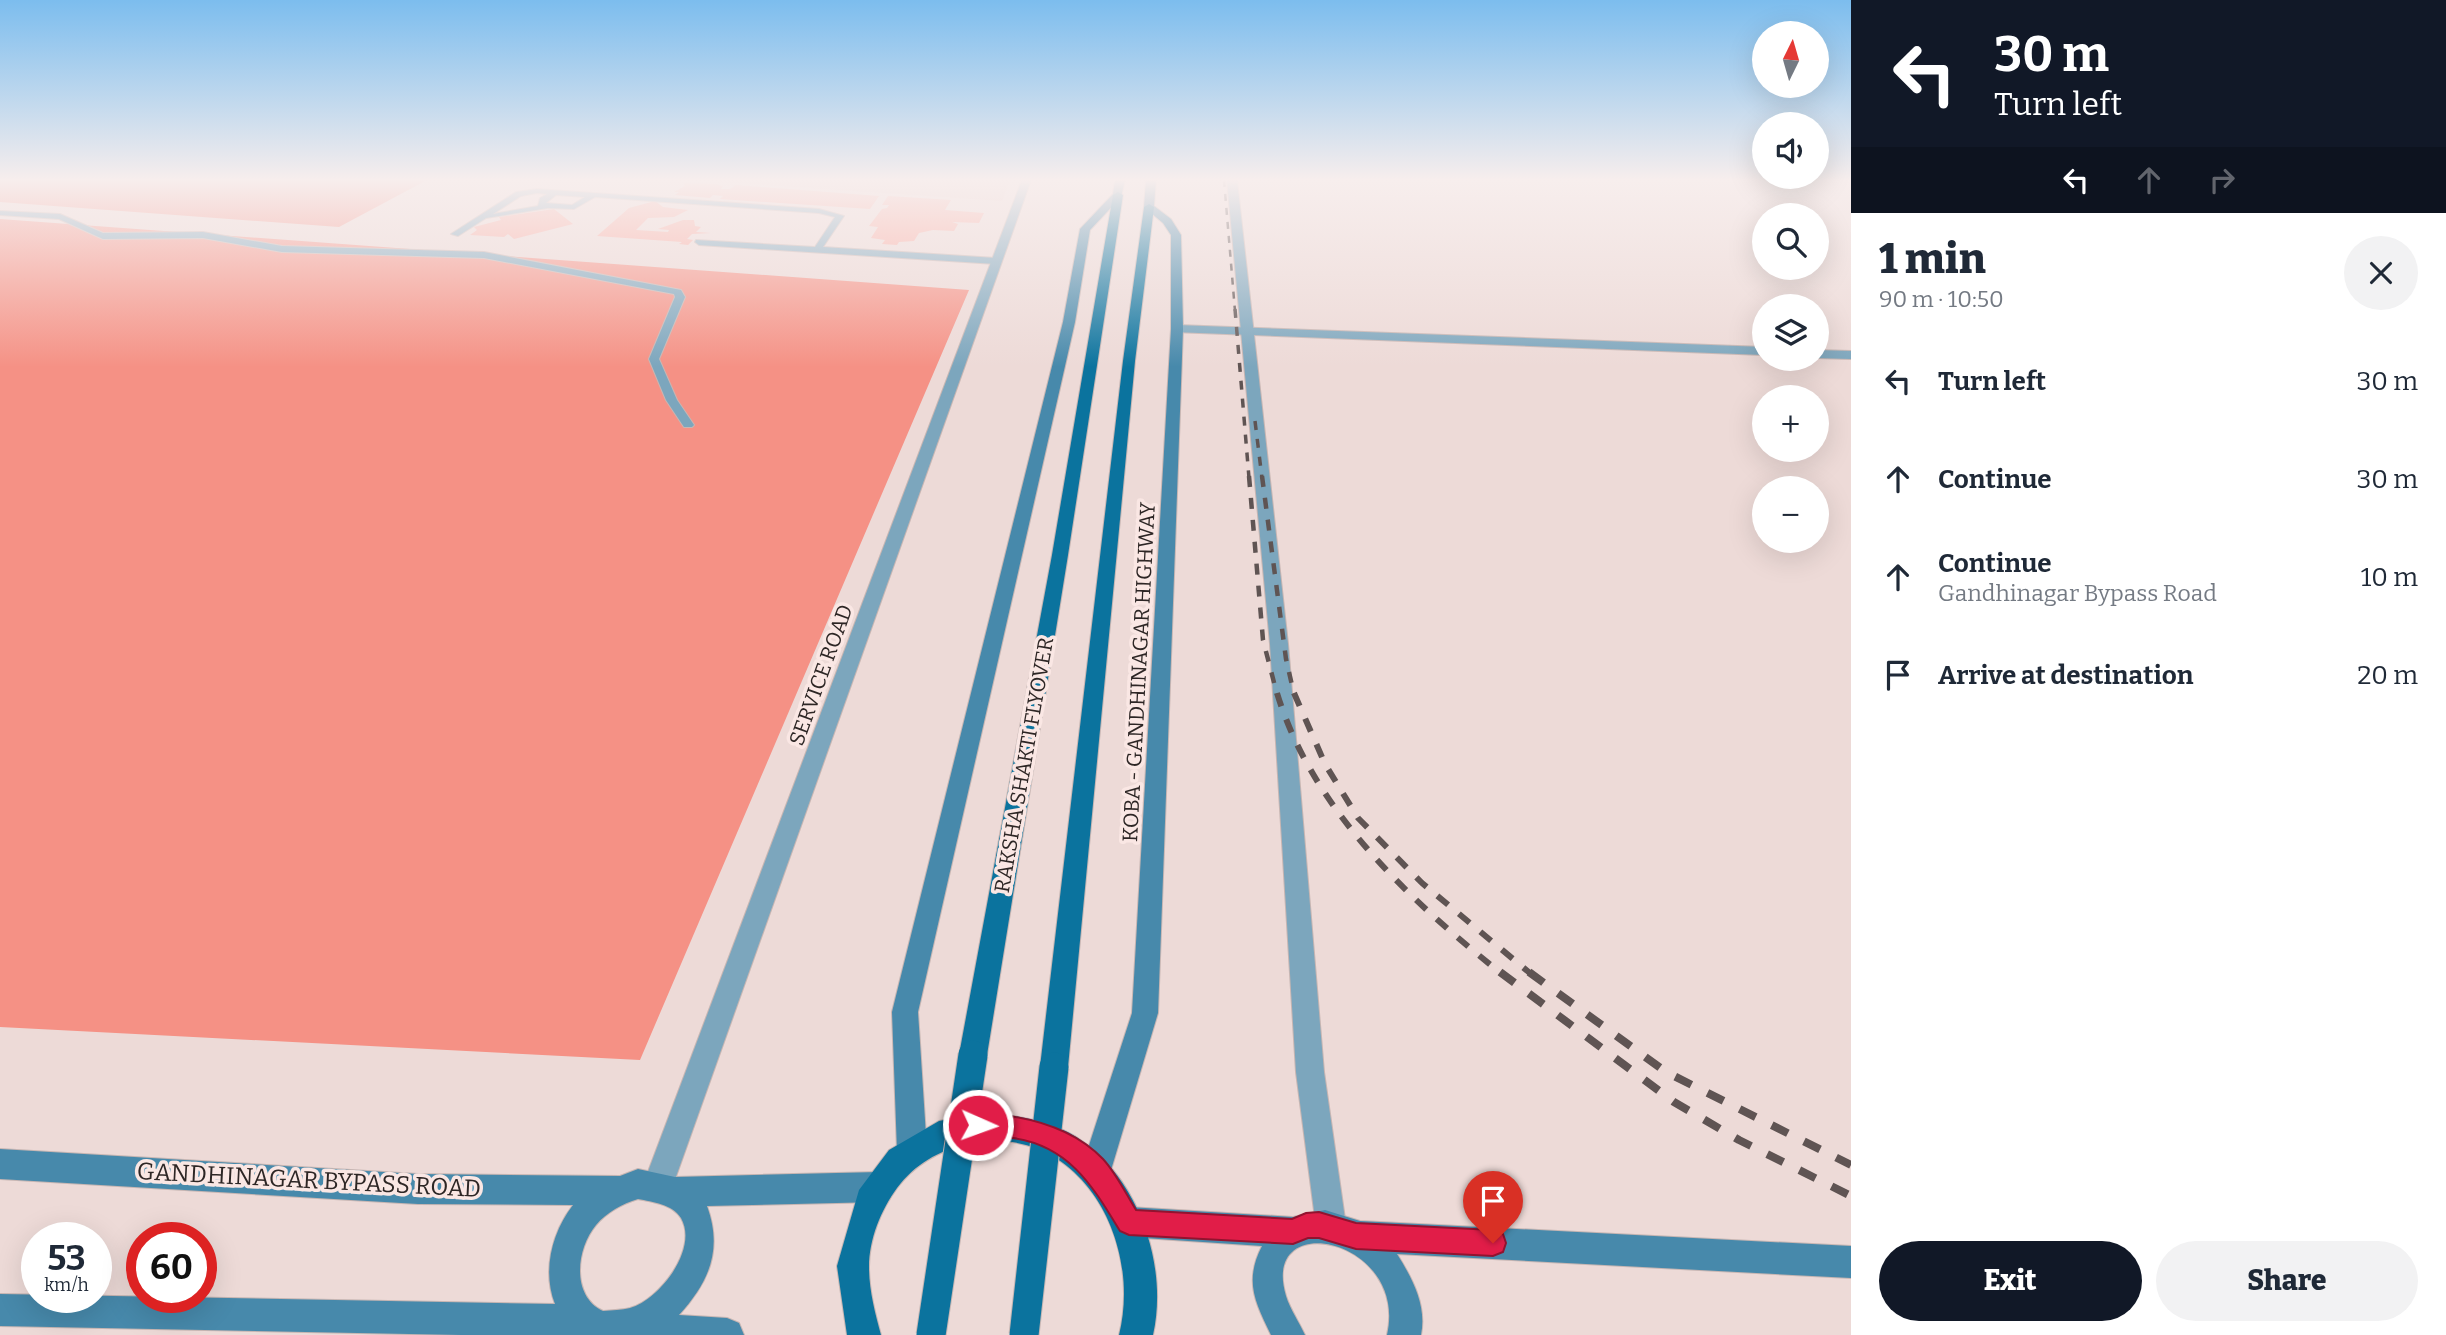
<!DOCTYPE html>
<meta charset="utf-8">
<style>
body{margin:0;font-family:Bitter,serif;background:#f2f2f3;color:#1f2937;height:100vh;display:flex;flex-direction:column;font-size:26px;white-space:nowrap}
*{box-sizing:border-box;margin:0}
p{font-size:23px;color:#747a83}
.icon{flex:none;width:38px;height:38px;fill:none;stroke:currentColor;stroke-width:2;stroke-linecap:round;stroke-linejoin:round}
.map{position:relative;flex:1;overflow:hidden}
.side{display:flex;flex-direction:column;background:#fff;width:595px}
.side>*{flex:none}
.top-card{background:#111827;color:#fff;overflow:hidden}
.needle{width:46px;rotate:5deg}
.controls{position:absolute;left:1752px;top:21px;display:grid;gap:14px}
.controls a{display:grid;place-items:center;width:77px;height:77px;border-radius:50%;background:#fff;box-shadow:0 7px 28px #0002;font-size:35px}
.speed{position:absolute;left:21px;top:1222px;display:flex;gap:14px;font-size:35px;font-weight:700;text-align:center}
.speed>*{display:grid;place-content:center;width:91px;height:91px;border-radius:50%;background:#fff;box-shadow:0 7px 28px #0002;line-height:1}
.speed small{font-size:18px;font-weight:400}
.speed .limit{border:10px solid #d22;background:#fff;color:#111}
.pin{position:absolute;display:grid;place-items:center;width:60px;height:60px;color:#fff;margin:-72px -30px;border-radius:50% 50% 50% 0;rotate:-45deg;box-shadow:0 0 7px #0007}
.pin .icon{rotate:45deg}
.me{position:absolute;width:77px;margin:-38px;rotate:92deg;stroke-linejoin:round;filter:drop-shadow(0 0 5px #0008)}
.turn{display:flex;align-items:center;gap:24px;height:147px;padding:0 28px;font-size:32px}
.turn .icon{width:91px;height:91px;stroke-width:2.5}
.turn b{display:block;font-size:49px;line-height:60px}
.lanes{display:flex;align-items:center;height:66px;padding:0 28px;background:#0003;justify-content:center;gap:35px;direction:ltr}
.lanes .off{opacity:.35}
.round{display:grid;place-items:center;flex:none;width:74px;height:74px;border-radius:37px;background:#f2f2f3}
.summary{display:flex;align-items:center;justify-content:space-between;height:119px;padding:0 28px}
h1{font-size:42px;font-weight:800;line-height:52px}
.action{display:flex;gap:14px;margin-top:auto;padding:14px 28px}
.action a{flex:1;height:80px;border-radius:42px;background:#111827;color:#fff;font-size:28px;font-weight:800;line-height:80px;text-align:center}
.action a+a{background:#f2f2f3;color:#1f2937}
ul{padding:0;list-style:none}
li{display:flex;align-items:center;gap:21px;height:98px;padding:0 28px}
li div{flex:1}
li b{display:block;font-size:26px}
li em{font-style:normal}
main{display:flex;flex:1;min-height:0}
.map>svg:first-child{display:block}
.built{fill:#e8cdc9}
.green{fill:#f59185}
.building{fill:#fba89e}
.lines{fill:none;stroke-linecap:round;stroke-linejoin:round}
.service-casing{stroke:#c7b6b3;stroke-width:2}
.minor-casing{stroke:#c7b6b3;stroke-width:2}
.tertiary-casing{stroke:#c7b6b3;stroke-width:2}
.secondary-casing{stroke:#c7b6b3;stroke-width:2}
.primary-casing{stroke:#c7b6b3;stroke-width:2}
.service{fill:#7ca6bd;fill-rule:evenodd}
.minor{fill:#7ca6bd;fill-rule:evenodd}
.tertiary{fill:#7ca6bd;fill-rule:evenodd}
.secondary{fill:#4789ab;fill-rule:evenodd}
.primary{fill:#0b739e;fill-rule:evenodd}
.rail-far4{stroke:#5f5453;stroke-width:2.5;stroke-dasharray:7 7;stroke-linecap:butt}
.rail-far3{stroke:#5f5453;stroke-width:3.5;stroke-dasharray:9 9;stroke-linecap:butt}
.rail-far2{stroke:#5f5453;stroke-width:4.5;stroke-dasharray:11 11;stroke-linecap:butt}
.rail-far1{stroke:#5f5453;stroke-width:6;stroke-dasharray:14 14;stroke-linecap:butt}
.rail{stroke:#5f5453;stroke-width:8;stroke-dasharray:18 18;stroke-linecap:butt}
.primary-bridge-casing{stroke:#c7b6b3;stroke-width:31;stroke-linecap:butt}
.primary-bridge{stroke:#0b739e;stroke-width:29}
.route{fill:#e11d48;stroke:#92132f;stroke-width:2}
.labels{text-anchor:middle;stroke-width:7;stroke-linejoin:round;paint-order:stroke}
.street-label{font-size:21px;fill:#2d2625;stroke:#fae7e4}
.near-street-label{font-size:24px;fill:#2d2625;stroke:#fae7e4}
</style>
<main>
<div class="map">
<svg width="1851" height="1335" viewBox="0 0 1851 1335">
<rect width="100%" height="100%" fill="#eddad7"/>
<path class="built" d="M694 180H1010L1002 201Z"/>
<path class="green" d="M0 180H427L339 227 0 202Z
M0 219 969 290 640 1060 0 1027Z"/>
<path class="building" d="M684 183 714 184 723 186 721 189H730L736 185 879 196 870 209 720 199 723 196 713 195 710 198 675 195 679 192H674L685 186Z
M888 196 951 200 945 210 984 213 979 223 952 222 958 224 954 231 933 230 919 233 914 241 899 242 897 245 882 244 885 240 871 238 878 227 869 226 882 209 887 208 889 205H882Z
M655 201 663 207 688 210 674 217 648 218 636 230 668 232 669 230 658 229 683 220H694L695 226 701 227 696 232 711 233 692 234 687 239 693 240 688 245 679 244 682 242 597 236 629 208Z
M554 209 573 224 514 239 508 234 504 237 470 235 477 230 474 227 501 220 499 217Z"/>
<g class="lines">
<defs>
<path id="service" d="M537 189 819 209 844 216 823 247 996 258 1000 261 996 264 699 245 695 242 696 240 815 247 835 217 819 213 595 197 574 209 548 208 486 218 458 236 451 234 516 192ZM537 193 547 194 540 198 538 206 493 214 521 196ZM556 195 585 197 572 205 546 203Z
M0 211 60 214 103 233 203 232 282 246 484 252 681 290 685 297 659 359 677 400 694 425 692 427H684L666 400 649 359 675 297 674 294 484 258 282 252 203 238 103 239 59 219 0 215Z"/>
<path id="minor" d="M1177 325 1764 347V355L1173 332 1171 329Z
M1816 350 1851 351V359L1816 358Z"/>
<path id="tertiary" d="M1022 180H1031L673 1185 669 1196 658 1200 647 1196 643 1185Z
M1227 180H1237L1288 644 1324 1072 1346 1226 1342 1237 1331 1241 1320 1237 1316 1226 1296 1072 1270 644Z"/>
<path id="secondary" d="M1115 180H1125L1121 197 1090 230 1075 322 918 1012 927 1151 922 1161 912 1166 902 1161 897 1151 892 1012 1063 322 1080 229 1113 194Z
M1146 180H1156L1154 206 1171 219 1181 235 1183 329 1158 1013 1111 1170 1106 1180 1096 1185 1086 1180 1081 1170 1132 1013 1171 329V235L1163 223 1144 207Z
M0 1149 418 1174 620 1176 638 1169 675 1177 879 1172 890 1176 894 1187 890 1198 879 1202 707 1206C723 1250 709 1282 679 1315L727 1318 739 1323 744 1335H461L0 1326V1294L555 1304C542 1271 552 1232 573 1205L418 1204 0 1179ZM638 1199C653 1202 672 1204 681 1218 699 1249 659 1300 630 1308 622 1310 612 1310 603 1311 571 1296 576 1249 596 1225 607 1212 622 1204 638 1199Z
M1129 1207 1293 1217 1325 1210 1360 1221 1851 1246V1278L1397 1254C1412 1278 1427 1305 1421 1335H1387C1409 1239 1259 1206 1286 1296 1290 1309 1299 1322 1305 1335H1271C1255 1302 1244 1281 1262 1246L1129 1237 1118 1233 1114 1222 1118 1211Z"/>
<path id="primary" d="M1118 192 1123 195 1068 555 987 1055 983 1064 973 1068 963 1064 959 1055 1052 555 1113 195Z
M1149 204 1154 207 1135 361 1068 1067 1064 1076 1054 1080 1044 1076 1040 1067 1123 361 1144 207Z
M984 1112C1019 1116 1056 1121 1085 1143 1141 1185 1168 1268 1153 1335H1119C1143 1239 1078 1120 967 1144 938 1151 915 1164 897 1188 881 1210 869 1239 869 1267 869 1290 875 1313 881 1335H847L837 1266 859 1190 889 1150 939 1121Z"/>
</defs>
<use href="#service" class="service-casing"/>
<use href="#minor" class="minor-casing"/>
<use href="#tertiary" class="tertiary-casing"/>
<use href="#secondary" class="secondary-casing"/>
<use href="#primary" class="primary-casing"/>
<use href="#service" class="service"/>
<use href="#minor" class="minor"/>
<use href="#tertiary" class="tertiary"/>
<use href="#secondary" class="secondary"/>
<use href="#primary" class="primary"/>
<path class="rail-far4" d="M1224 180 1235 311"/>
<path class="rail-far3" d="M1235 309 1249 478
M1255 421 1262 478"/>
<path class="rail-far2" d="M1249 476 1263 640 1277 694
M1262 476 1286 659 1294 694"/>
<path class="rail-far1" d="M1277 693C1312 809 1409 900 1502 974
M1294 693 1325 764 1358 818 1422 883 1531 974"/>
<path class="rail" d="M1500 972 1674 1102 1739 1140 1851 1196
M1529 972 1666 1072 1851 1165"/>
<defs>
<path id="primary-bridge" d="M931 1335 973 1055
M1024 1335 1054 1067"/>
</defs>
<use href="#primary-bridge" class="primary-bridge-casing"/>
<use href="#primary-bridge" class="primary-bridge"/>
</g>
<linearGradient id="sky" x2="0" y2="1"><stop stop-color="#7cbdee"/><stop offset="0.49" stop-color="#f7eeed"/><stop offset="1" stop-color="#f7eeed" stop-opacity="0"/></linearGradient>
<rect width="1851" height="367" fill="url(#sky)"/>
<path class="route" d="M978 1113C1023 1115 1071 1126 1103 1159 1116 1173 1126 1194 1136 1210L1292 1219 1306 1213 1319 1212 1356 1223 1493 1230 1503 1234 1506 1243 1503 1252 1493 1256 1356 1249 1319 1238H1308L1293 1244 1129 1235 1120 1231C1093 1187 1070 1146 1013 1138 998 1136 984 1139 970 1134L966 1125 970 1117Z"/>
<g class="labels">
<g class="street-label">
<text transform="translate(1139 672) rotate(-87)" y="7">KOBA - GANDHINAGAR HIGHWAY</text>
<text transform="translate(821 675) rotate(-70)" y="7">SERVICE ROAD</text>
<text transform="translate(1024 765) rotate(-80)" y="7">RAKSHA SHAKTI FLYOVER</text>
</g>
<g class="near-street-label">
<text transform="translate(309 1180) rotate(3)" y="8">GANDHINAGAR BYPASS ROAD</text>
</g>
</g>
</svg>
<div class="controls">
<a><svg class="needle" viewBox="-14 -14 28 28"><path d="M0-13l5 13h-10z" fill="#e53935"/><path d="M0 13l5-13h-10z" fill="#747a83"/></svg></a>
<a><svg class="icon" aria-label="sound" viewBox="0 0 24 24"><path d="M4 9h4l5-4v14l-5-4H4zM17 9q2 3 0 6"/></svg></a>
<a><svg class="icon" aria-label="search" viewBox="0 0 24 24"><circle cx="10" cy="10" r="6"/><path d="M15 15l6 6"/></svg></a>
<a><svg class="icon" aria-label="layers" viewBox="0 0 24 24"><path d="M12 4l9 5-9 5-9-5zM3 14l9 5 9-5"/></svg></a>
<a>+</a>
<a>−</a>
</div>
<div class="speed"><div>53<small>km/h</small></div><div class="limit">60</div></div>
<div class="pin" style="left:1493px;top:1243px;background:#d93025"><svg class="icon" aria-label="arrive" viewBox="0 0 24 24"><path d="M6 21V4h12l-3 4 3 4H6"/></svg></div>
<svg class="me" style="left:978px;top:1125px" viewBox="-20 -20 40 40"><circle r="17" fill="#e11d48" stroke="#fff" stroke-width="3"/><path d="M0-11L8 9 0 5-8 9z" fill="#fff"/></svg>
</div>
<section class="side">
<div class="top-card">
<div class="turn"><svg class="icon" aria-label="left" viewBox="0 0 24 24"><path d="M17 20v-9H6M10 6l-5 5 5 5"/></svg><div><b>30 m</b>Turn left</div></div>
<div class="lanes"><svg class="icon" aria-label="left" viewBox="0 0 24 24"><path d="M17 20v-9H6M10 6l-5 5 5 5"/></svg><svg class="icon off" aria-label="ahead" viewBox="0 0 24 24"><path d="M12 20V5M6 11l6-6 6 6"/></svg><svg class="icon off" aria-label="right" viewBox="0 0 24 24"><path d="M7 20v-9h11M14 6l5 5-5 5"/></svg></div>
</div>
<div class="summary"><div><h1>1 min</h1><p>90 m · 10:50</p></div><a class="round"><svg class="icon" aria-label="close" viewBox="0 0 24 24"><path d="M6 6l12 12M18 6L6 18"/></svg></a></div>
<ul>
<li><svg class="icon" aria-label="left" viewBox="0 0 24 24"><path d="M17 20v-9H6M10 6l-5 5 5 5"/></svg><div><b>Turn left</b></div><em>30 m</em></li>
<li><svg class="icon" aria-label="ahead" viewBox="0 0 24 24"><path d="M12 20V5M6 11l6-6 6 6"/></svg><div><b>Continue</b></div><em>30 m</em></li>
<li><svg class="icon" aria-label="ahead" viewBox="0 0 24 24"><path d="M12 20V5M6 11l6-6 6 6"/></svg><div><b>Continue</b><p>Gandhinagar Bypass Road</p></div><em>10 m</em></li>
<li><svg class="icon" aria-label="arrive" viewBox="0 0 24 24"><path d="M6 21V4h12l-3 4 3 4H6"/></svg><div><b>Arrive at destination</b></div><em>20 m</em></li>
</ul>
<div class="action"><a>Exit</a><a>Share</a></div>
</section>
</main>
